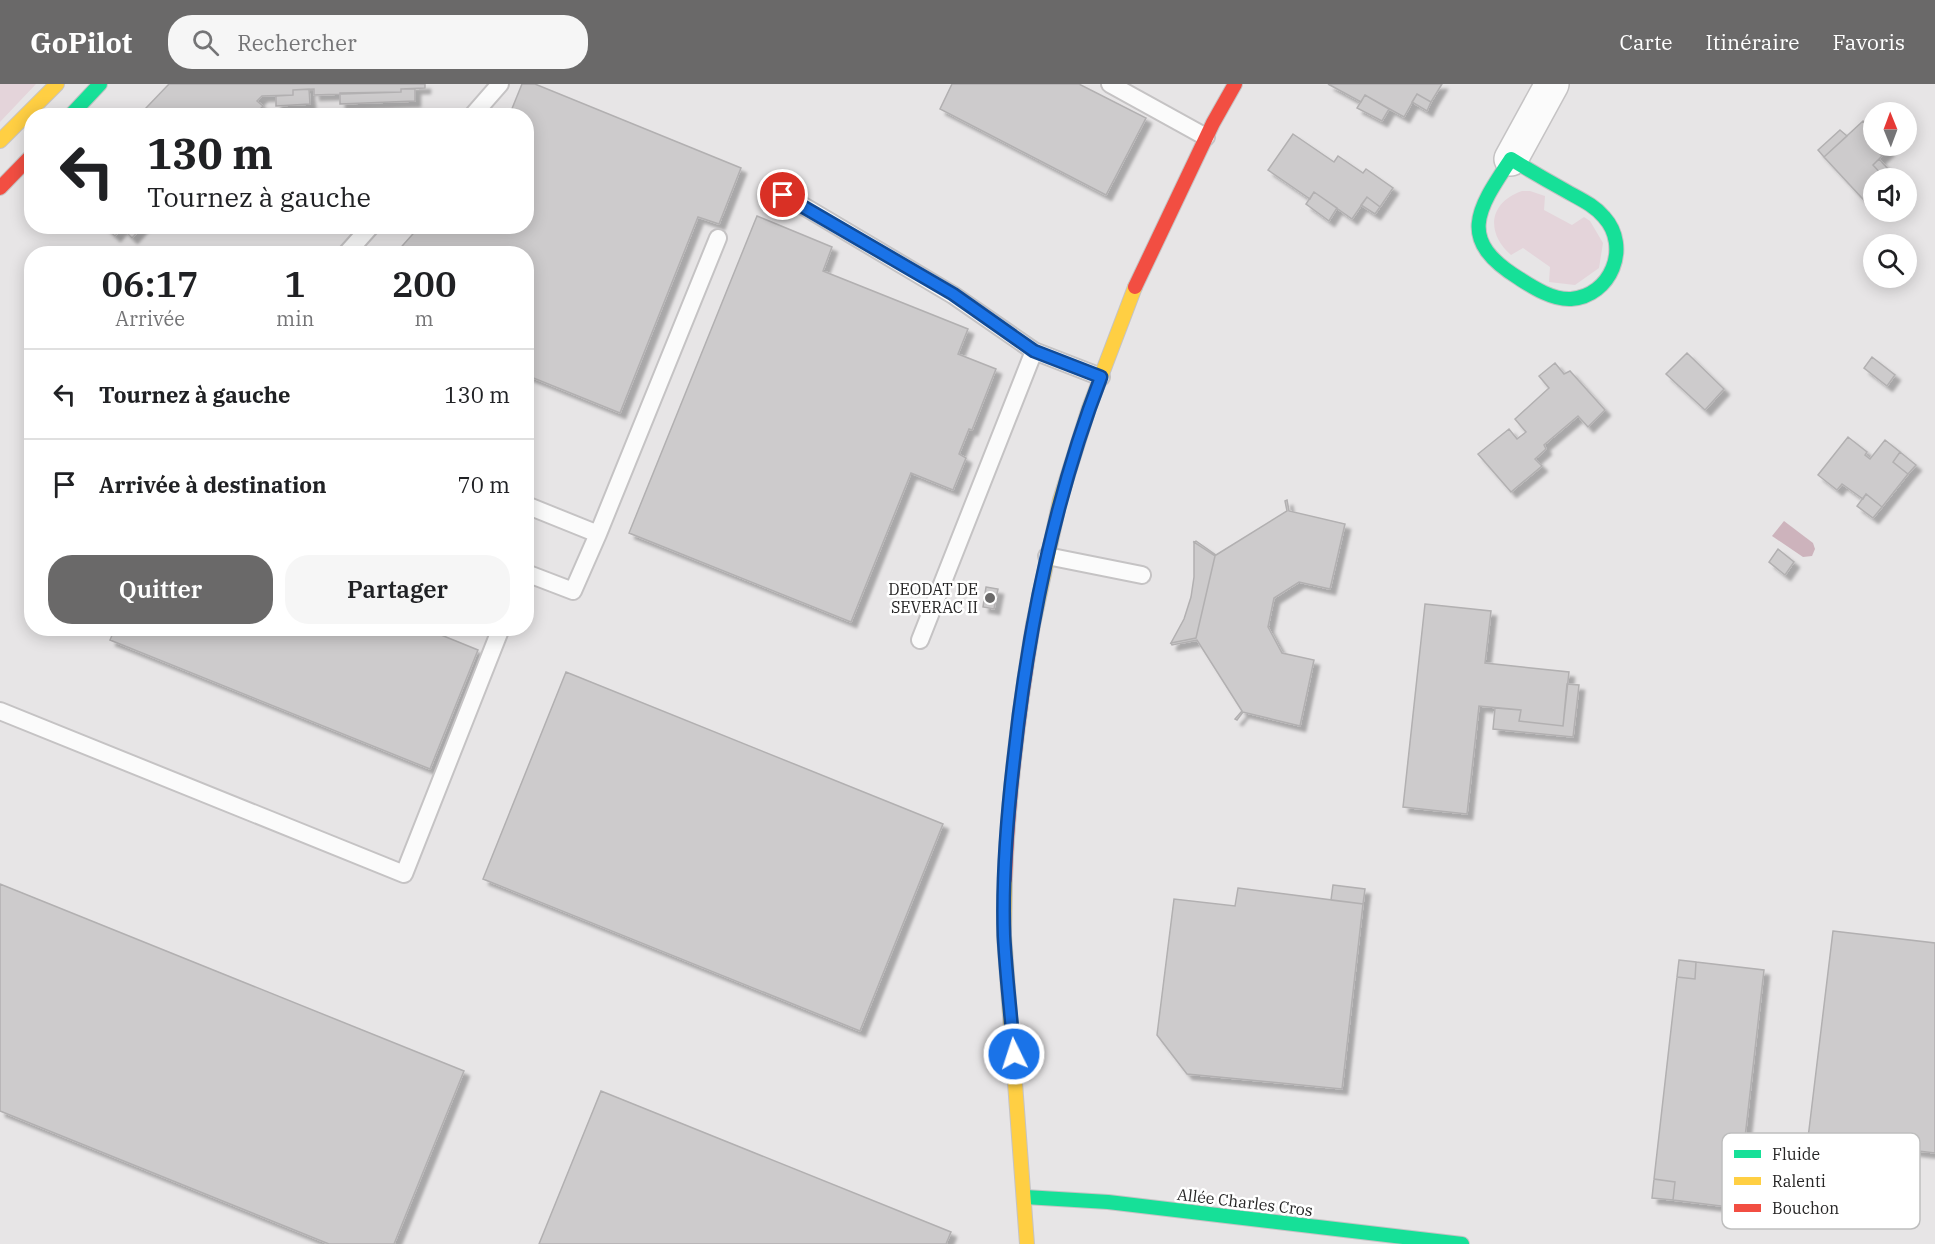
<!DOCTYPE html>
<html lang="fr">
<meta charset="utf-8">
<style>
body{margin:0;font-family:"IBM Plex Serif",serif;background:#f6f6f6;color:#202124;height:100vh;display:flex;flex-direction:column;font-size:22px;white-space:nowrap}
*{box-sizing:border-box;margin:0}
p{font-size:20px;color:#757577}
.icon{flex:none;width:33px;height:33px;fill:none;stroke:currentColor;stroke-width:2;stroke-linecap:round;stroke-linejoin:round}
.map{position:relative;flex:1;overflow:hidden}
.sheet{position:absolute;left:24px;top:162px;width:510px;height:390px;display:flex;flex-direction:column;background:#fff;border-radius:24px;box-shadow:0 3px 15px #0003}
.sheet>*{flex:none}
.banner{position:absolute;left:24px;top:24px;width:510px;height:126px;border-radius:24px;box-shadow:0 3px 15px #0003;background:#fff;color:#202124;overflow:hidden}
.needle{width:39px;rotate:359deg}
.buttons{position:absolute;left:1863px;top:18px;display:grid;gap:12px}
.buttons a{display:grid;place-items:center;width:54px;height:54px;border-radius:50%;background:#fff;box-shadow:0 3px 15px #0003;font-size:30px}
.pin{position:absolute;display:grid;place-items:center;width:51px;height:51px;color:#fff;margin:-26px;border:3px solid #fff;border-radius:50%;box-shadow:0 2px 6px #0007}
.me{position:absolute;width:66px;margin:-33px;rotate:356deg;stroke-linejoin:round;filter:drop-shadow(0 0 4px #0008)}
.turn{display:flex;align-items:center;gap:21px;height:126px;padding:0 24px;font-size:27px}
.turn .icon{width:78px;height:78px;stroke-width:2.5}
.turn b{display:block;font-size:42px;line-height:51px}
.eta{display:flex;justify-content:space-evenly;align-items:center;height:102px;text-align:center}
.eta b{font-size:36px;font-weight:600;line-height:42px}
.action{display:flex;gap:12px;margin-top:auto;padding:12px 24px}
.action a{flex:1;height:69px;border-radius:24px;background:#6a6969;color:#fff;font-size:24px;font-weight:600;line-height:69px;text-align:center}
.action a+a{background:#f6f6f6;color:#202124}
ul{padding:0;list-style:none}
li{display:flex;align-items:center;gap:18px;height:90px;padding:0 24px;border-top:2px solid #e0e0e0}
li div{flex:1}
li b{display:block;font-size:22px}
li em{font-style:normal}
header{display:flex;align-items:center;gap:36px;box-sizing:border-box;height:84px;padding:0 30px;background:#6a6969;color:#fff}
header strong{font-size:28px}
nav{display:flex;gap:33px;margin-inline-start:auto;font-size:21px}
.search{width:420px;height:54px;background:#f6f6f6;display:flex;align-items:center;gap:15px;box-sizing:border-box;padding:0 21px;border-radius:24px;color:#757577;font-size:22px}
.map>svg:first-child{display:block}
.green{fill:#e4d4da}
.water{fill:#cdb3bc}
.building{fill:#cdcbcc;stroke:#b2b0b1;stroke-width:1.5;filter:url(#shadow)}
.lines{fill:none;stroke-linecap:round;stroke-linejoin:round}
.lane-casing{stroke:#c5c3c4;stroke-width:20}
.street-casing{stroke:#c5c3c4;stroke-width:36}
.fast-casing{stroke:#c5c3c4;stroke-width:16}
.slow-casing{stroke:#c5c3c4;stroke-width:16}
.jam-casing{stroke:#c5c3c4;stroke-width:16}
.lane{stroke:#fbfbfb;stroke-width:16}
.street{stroke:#fbfbfb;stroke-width:33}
.fast{stroke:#16e098;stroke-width:14}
.slow{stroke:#ffcf43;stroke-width:14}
.jam{stroke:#f24e42;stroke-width:14}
.route-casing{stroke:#114b97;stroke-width:15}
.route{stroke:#1a73e8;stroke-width:10}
.poi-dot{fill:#6a6969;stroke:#fff;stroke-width:2}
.labels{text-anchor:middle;stroke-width:5;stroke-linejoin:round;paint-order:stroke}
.poi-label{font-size:16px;fill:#272626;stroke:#fff;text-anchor:end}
.street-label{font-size:16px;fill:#272626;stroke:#fff}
.key{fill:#fff;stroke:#bebebe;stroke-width:1.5}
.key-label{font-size:16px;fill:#272626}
</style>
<header>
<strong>GoPilot</strong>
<div class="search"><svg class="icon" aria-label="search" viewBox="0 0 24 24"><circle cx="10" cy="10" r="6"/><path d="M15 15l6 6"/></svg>Rechercher</div>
<nav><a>Carte</a><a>Itinéraire</a><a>Favoris</a></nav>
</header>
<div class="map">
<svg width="1935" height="1160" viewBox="0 0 1935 1160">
<defs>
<filter id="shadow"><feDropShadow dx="5.5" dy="5.5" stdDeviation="1.5" flood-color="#0004"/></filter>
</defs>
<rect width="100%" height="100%" fill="#e7e5e6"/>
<path class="green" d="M0 0H36L0 38Z
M1522 107H1530L1545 112 1544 126 1572 141 1584 133 1590 137 1603 159 1599 184 1575 201 1549 198 1550 183 1523 164 1511 171C1486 149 1488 119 1522 107Z"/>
<path class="water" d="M1784 437 1813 459 1815 465 1812 472 1803 473 1772 452Z"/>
<path class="building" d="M169 0H425V4L401 5V8L314 11V5L293 6V11L262 12 257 17 263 22 254 32H153L146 24Z
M522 0H535L741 84 719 140 698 133 620 329 526 291V170H395L420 142H526V32H509Z
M952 0H1079L1146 34 1106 111 940 25Z
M1328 0H1442L1431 18 1417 10 1404 33 1365 11 1361 18Z
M309 5 310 20 276 22V12L293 11V6Z
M401 5H415V17L340 20V9L401 8Z
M1417 10 1431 18 1427 27 1412 18Z
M1365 11 1389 25 1382 37 1357 24Z
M1863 37 1874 49V56L1870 59 1882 72 1873 81 1882 91 1888 85 1897 94H1874V127L1824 73Z
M1840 46 1847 52 1824 73 1818 66Z
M1293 50 1334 78 1338 72 1363 89 1366 85 1393 104 1380 123 1367 113 1352 135 1314 108 1310 115 1268 86Z
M1874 56V62H1885L1889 66 1882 72 1870 59Z
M1879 75 1888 85 1882 91 1873 81Z
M1314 108 1337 124 1329 137 1306 120Z
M1367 113 1380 123 1375 130 1361 121Z
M757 132 832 163 823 187 968 245 958 270 996 285 972 346 969 345 959 370 966 374 953 406 911 389 851 538 629 449Z
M104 142H143L132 154 122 144 115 152Z
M1687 269 1724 305 1705 326 1666 290Z
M1872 273 1895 291 1887 302 1864 284Z
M1555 279 1564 290 1570 287 1605 326 1588 343 1578 332 1544 361 1546 365 1535 375 1542 382 1511 408 1478 370 1509 345 1517 355 1526 348 1515 335 1549 304 1539 292Z
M1848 353 1867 368 1865 371 1870 375 1885 356 1900 368 1893 378 1908 390 1882 423 1866 410 1863 415 1842 400 1837 406 1818 391Z
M1900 368 1916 381 1908 390 1893 378Z
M1866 410 1882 423 1873 434 1857 422Z
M1287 416 1289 427 1345 440 1330 505 1299 498 1274 514 1268 543 1282 569 1314 576 1300 642 1243 628 1237 636 1235 635 1242 627 1197 556 1172 561 1171 559 1196 554 1215 472 1194 458 1196 457 1216 471 1287 427 1285 417Z
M1194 458 1215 472 1196 554 1171 559 1184 535 1191 513 1194 493Z
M1778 465 1794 478 1785 491 1769 478Z
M986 503 998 505 994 525 983 523Z
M1425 520 1491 527 1485 579 1569 588 1563 642 1519 637 1521 626 1479 622 1467 730 1403 723Z
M115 544H424L478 566 430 685 110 556Z
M566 588 943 740 860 947 483 795Z
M1567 600 1579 601 1573 653 1493 645 1495 624 1521 626 1519 637 1563 642Z
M0 800 464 987 394 1160H329L0 1027Z
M1333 801 1365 805 1363 820 1331 816Z
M1238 804 1363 820 1342 1005 1187 990 1157 951 1174 815 1235 822Z
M1833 847 1935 859V1069L1808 1054Z
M1679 876 1696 878 1695 895 1677 893Z
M1696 878 1764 886 1737 1124 1673 1116 1675 1098 1654 1095 1677 893 1695 895Z
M601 1007 951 1148 946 1160H539Z
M1654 1095 1675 1098 1673 1116 1652 1114Z"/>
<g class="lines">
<defs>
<path id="lane" d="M1110 0 1206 53
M472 32 500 0
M783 110 953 211 1034 267 1101 293
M346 170 371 142
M526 421 598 450 718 154
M1047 472 1142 491
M526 489 573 507 598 450
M920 556 1034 267
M0 627 404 790 501 544"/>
<path id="street" d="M1511 75 1552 0"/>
<path id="fast" d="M70 32 100 0
M1511 75C1529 86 1548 97 1566 107 1580 115 1594 121 1604 133 1631 163 1611 212 1571 215 1553 216 1534 204 1520 195 1456 156 1477 126 1511 75Z
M1025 1113 1108 1118 1462 1160"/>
<path id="slow" d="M0 57 57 0
M1033 541 1060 416 1089 324 1135 203
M1005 795 1004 851 1027 1160"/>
<path id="jam" d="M0 104 32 71
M1135 203 1213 39 1235 0
M1005 795C1008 710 1019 625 1033 541"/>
</defs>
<use href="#lane" class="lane-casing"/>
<use href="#street" class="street-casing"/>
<use href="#fast" class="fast-casing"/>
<use href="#slow" class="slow-casing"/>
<use href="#jam" class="jam-casing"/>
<use href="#lane" class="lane"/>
<use href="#street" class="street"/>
<use href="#fast" class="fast"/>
<use href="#slow" class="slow"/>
<use href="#jam" class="jam"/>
</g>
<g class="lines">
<defs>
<path id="route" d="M783 111 953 210 1034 267 1101 293C1054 415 1028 544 1014 674 1007 733 1002 793 1004 852 1006 891 1011 930 1014 970"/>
</defs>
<use href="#route" class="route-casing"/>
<use href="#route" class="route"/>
</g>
<circle class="poi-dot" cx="990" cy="514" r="6"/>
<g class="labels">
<g class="poi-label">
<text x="978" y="511">DEODAT DE<tspan x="978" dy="18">SEVERAC II</tspan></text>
</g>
<g class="street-label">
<text transform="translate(1245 1118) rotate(7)" y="6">Allée Charles Cros</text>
</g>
</g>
<rect x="1722" y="1049" width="198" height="96" rx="9" class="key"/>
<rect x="1734" y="1066" width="27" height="8" fill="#16e098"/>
<rect x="1734" y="1093" width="27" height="8" fill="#ffcf43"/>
<rect x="1734" y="1120" width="27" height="8" fill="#f24e42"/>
<g class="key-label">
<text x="1772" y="1076">Fluide</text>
<text x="1772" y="1103">Ralenti</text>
<text x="1772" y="1130">Bouchon</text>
</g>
</svg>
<div class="buttons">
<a><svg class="needle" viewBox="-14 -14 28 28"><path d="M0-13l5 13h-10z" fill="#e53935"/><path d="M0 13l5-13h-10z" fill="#757577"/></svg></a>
<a><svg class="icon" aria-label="sound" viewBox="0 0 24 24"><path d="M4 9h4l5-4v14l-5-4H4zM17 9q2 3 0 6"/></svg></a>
<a><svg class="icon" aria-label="search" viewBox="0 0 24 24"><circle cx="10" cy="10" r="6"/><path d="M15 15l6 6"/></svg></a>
</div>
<div class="pin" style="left:783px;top:111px;background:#d93025"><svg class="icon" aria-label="arrive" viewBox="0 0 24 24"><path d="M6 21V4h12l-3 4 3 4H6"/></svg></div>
<svg class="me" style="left:1014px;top:970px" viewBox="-20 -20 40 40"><circle r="17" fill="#1a73e8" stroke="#fff" stroke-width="3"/><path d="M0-11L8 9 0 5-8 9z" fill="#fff"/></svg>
<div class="banner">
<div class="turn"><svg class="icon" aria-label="left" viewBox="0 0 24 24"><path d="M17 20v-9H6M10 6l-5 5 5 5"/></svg><div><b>130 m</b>Tournez à gauche</div></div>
</div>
<section class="sheet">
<div class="eta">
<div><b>06:17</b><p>Arrivée</p></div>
<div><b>1</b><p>min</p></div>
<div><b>200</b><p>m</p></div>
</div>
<ul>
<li><svg class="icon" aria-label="left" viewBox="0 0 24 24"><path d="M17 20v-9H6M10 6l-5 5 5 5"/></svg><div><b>Tournez à gauche</b></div><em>130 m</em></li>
<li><svg class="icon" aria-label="arrive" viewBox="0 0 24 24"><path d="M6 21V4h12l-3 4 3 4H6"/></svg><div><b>Arrivée à destination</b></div><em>70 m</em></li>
</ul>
<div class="action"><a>Quitter</a><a>Partager</a></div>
</section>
</div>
